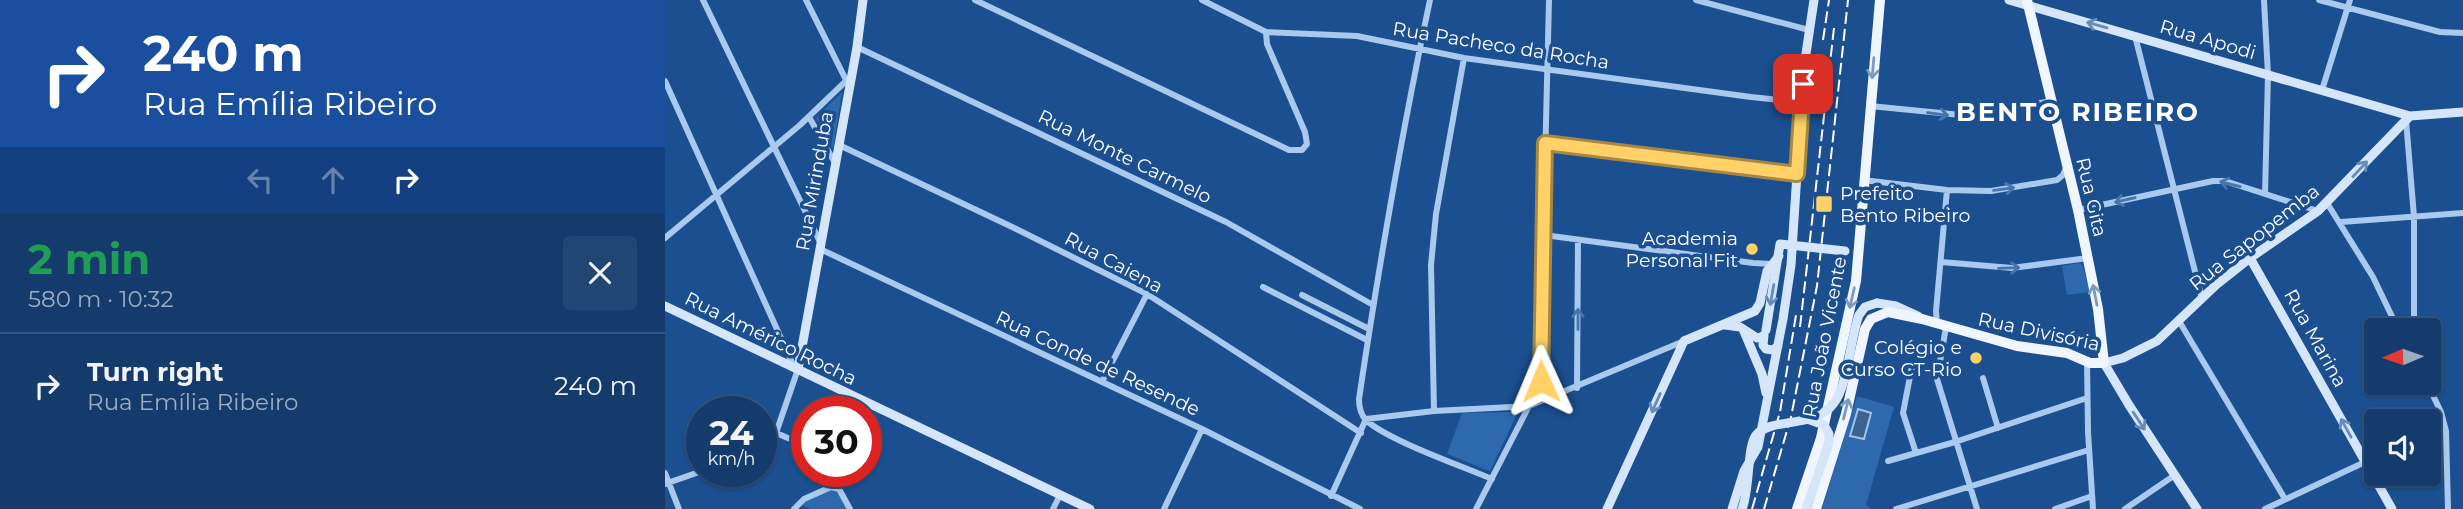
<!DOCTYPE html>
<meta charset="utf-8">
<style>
body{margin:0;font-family:Montserrat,sans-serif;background:#214673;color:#f1f3f6;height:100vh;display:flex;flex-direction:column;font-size:26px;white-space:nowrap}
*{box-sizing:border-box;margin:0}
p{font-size:23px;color:#9dadc1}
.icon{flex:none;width:38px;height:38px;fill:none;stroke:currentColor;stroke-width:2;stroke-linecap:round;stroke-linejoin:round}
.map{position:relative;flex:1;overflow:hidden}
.panel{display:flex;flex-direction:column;background:#143b6b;width:665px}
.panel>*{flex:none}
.guide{background:#1a4fa0;color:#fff;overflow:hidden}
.needle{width:46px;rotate:268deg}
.tools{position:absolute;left:1699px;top:318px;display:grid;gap:14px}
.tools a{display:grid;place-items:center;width:77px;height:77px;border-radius:7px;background:#143b6b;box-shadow:0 2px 5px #0004,0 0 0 2px #33557e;font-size:35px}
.speed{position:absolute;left:21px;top:396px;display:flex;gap:14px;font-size:35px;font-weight:700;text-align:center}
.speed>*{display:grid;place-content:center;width:91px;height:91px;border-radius:50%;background:#143b6b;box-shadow:0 2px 5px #0004,0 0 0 2px #33557e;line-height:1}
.speed small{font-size:18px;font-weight:400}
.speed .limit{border:10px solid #d22;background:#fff;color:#111}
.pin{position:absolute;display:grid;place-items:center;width:60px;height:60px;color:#fff;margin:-30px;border-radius:14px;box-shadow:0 4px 10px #0006}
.me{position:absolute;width:77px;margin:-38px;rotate:359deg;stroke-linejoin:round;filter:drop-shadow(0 0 5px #0008)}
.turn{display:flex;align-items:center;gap:24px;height:147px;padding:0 28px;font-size:32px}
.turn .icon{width:91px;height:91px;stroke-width:2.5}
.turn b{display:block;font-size:49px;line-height:60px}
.lanes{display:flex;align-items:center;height:66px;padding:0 28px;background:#0003;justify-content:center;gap:35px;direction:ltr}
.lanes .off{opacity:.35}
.round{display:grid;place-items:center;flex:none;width:74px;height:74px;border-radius:7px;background:#214673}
.summary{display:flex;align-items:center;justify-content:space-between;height:119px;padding:0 28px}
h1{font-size:42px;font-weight:700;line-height:52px;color:#1e9e55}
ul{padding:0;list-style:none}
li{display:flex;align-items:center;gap:21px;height:105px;padding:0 28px;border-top:2px solid #33557e}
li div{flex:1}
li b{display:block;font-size:26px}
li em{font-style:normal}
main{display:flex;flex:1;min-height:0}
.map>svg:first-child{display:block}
.green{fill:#2e69ad}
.water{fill:#3c6290;stroke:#9cc4f0;stroke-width:2}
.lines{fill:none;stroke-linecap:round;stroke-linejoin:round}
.street{stroke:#a9c9ee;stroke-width:6}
.secondary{stroke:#d6e6fa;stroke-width:9}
.primary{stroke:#f0f6ff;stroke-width:10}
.rail{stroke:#fff;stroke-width:2;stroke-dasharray:12 5;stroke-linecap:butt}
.secondary-bridge{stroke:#d6e6fa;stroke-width:9}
.oneway{stroke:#668bba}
.oneway2{stroke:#7b9ac1}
.oneway3{stroke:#4674ac}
.route-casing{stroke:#a68842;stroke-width:18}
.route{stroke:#ffd166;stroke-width:12}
.poi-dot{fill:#ffd166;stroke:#1b4f8f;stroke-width:2.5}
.labels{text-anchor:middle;stroke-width:7;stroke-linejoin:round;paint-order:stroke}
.street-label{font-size:19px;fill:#fff;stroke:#1b4f8f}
.poi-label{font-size:19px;fill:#fff;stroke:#1b4f8f;text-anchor:end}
.district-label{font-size:26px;font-weight:bold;letter-spacing:2px;fill:#fff;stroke:#1b4f8f}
</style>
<main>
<section class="panel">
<div class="guide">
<div class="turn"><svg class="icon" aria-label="right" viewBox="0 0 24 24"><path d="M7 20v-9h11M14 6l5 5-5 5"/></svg><div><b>240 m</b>Rua Emília Ribeiro</div></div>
<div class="lanes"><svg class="icon off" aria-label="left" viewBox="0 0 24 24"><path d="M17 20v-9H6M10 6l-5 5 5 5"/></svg><svg class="icon off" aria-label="ahead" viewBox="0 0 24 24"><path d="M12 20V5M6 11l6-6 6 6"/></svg><svg class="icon" aria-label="right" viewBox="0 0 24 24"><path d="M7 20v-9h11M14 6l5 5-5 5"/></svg></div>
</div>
<div class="summary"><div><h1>2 min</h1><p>580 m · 10:32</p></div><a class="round"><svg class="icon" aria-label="close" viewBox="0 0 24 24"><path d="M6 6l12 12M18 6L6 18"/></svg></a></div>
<ul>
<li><svg class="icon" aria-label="right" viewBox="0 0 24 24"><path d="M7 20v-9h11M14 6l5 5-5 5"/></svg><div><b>Turn right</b><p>Rua Emília Ribeiro</p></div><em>240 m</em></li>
</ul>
</section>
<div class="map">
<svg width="1798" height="509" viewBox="0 0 1798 509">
<rect width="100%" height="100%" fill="#1b4f8f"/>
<path class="green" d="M177 92 168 149 151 118Z
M1415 263 1418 266 1425 292 1402 295 1397 266Z
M1192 396 1229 407 1201 505 1206 509H1157Z
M853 412 825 471 782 454 797 413Z
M173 481 186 509H145L137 505 141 499Z"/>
<path class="water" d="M1193 409 1206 413 1199 439 1185 436Z"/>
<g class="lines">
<path class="street" d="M38 0 156 244
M141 0 182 82
M310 0 624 150H637L642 144 640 132 602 44 601 32
M537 0 601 32 692 36 799 58 1086 97 1136 102
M765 0C737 132 714 265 694 399 694 406 695 414 701 420 722 440 797 466 827 479
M1031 0 1144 30
M1599 0 1603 75 1600 194
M1654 0 1775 32 1798 33
M1470 36 1537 299
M192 47 561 222 708 305
M0 81 129 367
M1657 90 1685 0
M1205 106 1306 116 1386 101
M144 117 170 163
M1741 120 1749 217V331
M880 143 1132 175
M174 145 343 225 482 294 696 433
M1198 180 1282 190 1326 191 1392 180 1398 175 1401 168
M1662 203 1708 277 1734 331
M1413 210 1548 181H1560L1653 211
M1676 222 1798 213
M879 235 1088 263 1107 264
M0 238 135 125 181 81
M155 249 537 429 695 509
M1276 262 1347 268 1423 258
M598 287 702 340
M637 295 704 329
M1514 321 1620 499
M1272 324 1271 311 1282 190
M1281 327 1272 379 1312 509
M1422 361 1423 432 1428 509
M1247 366 1238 413 1251 453
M1318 378 1333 428
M437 382 482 294
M1762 383 1776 412 1781 431 1783 509
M912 388 913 240
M879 399 875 367 884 0
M769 411 766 265 771 214 799 58
M701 419 769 411 864 406
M111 433 142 446
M96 448 107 442 111 433 133 369
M1223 461 1290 442 1422 398
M0 473 14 509
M0 484 37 471
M666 496 701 419
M129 509 139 499 166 487 174 489 185 509
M388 509 395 495
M499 509 537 429
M811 509 864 406 1019 341
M1231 509 1424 450
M1390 509 1427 496
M1460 509 1510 475
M1600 509 1700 462"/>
<path class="secondary" d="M1344 0 1745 116 1798 112
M1585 258 1727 509
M1212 303 1231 306 1253 316
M0 306 425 509
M1060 325 1075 327 1092 338 1099 336
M1078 329 1097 374 1101 393
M1099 335 1098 345 1101 349 1108 350 1113 346
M133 369 192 47 198 0
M942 509 1019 341 1090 311 1095 303 1102 271 1114 256
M1067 509 1079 471 1093 447 1118 319 1126 265 1139 67 1149 0
M1532 509 1464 405 1439 363 1458 358 1492 341 1551 285 1585 258 1653 211 1745 116"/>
<path class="primary" d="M1132 509 1156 438 1191 281 1215 0
M1151 509 1181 414 1200 329 1206 319 1223 312 1257 319 1352 346 1402 353 1425 363H1439L1433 309 1413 210 1362 0"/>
<path class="rail" d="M1158 40 1164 0
M1135 327 1169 28
M1087 509 1115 412 1131 315
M1099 509 1126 417 1152 286 1183 0"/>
<path class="secondary-bridge" d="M1101 330 1115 244 1180 251
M1077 509C1085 490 1082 446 1091 435 1106 417 1150 429 1169 403 1183 385 1185 339 1194 315L1200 307 1212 303
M1141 509 1164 443V434L1159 425 1145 420"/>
</g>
<defs><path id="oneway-shaft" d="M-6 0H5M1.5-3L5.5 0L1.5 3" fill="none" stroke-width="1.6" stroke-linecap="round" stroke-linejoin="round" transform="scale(1.75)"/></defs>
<g class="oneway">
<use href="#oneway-shaft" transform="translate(1432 25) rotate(-164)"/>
<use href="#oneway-shaft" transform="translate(1695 169) rotate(-47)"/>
<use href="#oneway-shaft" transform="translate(1107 295) rotate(100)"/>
<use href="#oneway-shaft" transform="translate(991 403) rotate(114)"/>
<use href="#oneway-shaft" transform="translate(1474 421) rotate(57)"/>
<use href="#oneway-shaft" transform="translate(1681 428) rotate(-119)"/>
</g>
<g class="oneway2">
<use href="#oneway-shaft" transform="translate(1208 68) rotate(95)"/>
<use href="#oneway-shaft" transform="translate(1430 295) rotate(-101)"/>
<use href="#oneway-shaft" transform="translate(1187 298) rotate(103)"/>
<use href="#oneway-shaft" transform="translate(1181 409) rotate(-76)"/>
</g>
<g class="oneway3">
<use href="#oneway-shaft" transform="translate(1273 114) rotate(7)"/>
<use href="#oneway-shaft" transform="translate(1565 184) rotate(-166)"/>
<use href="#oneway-shaft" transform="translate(1339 189) rotate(-8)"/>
<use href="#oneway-shaft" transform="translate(1460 200) rotate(167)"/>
<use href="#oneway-shaft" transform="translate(1344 268) rotate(-2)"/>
<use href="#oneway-shaft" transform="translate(913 319) rotate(-90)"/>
</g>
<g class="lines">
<defs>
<path id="route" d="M876 381 880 143 1132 174 1138 84"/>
</defs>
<use href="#route" class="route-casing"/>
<use href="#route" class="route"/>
</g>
<g class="poi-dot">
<rect x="1150" y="195" width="18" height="18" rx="3.5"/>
<circle cx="1087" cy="249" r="7"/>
<circle cx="1311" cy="358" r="7"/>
</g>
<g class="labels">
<g class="street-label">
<text transform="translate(1543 39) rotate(16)" y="7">Rua Apodi</text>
<text transform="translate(836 45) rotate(9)" y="7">Rua Pacheco da Rocha</text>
<text transform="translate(460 156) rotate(26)" y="7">Rua Monte Carmelo</text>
<text transform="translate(149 181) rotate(-80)" y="7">Rua Mirinduba</text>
<text transform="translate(1427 197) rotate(77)" y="7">Rua Gita</text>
<text transform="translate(1589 237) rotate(-38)" y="7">Rua Sapopemba</text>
<text transform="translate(449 262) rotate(28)" y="7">Rua Caiena</text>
<text transform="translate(1374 331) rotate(12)" y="7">Rua Divisória</text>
<text transform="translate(1159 337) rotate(-79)" y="7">Rua João Vicente</text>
<text transform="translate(106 338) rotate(26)" y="7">Rua Américo Rocha</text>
<text transform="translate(1651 338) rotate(61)" y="7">Rua Marina</text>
<text transform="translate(433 363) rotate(25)" y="7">Rua Conde de Resende</text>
</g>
<g class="poi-label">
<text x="1175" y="200" text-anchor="start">Prefeito<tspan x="1175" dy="22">Bento Ribeiro</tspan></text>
<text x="1073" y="245">Academia<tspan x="1073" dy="22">Personal Fit</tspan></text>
<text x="1297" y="354">Colégio e<tspan x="1297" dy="22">Curso CT-Rio</tspan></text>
</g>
<g class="district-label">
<text x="1413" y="121">BENTO RIBEIRO</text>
</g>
</g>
</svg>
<div class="tools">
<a><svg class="needle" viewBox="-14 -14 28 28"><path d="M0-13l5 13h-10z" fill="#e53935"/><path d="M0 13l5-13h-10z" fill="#9dadc1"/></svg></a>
<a><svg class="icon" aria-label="sound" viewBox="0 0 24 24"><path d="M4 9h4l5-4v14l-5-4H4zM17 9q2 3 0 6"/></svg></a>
</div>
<div class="speed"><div>24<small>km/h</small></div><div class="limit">30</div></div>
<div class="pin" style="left:1138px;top:84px;background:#d93025"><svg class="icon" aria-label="arrive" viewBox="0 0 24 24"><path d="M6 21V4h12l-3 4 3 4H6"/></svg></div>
<svg class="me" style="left:876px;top:381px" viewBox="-20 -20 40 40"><path d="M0-17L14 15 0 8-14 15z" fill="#ffd166" stroke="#fff" stroke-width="4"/></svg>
</div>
</main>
